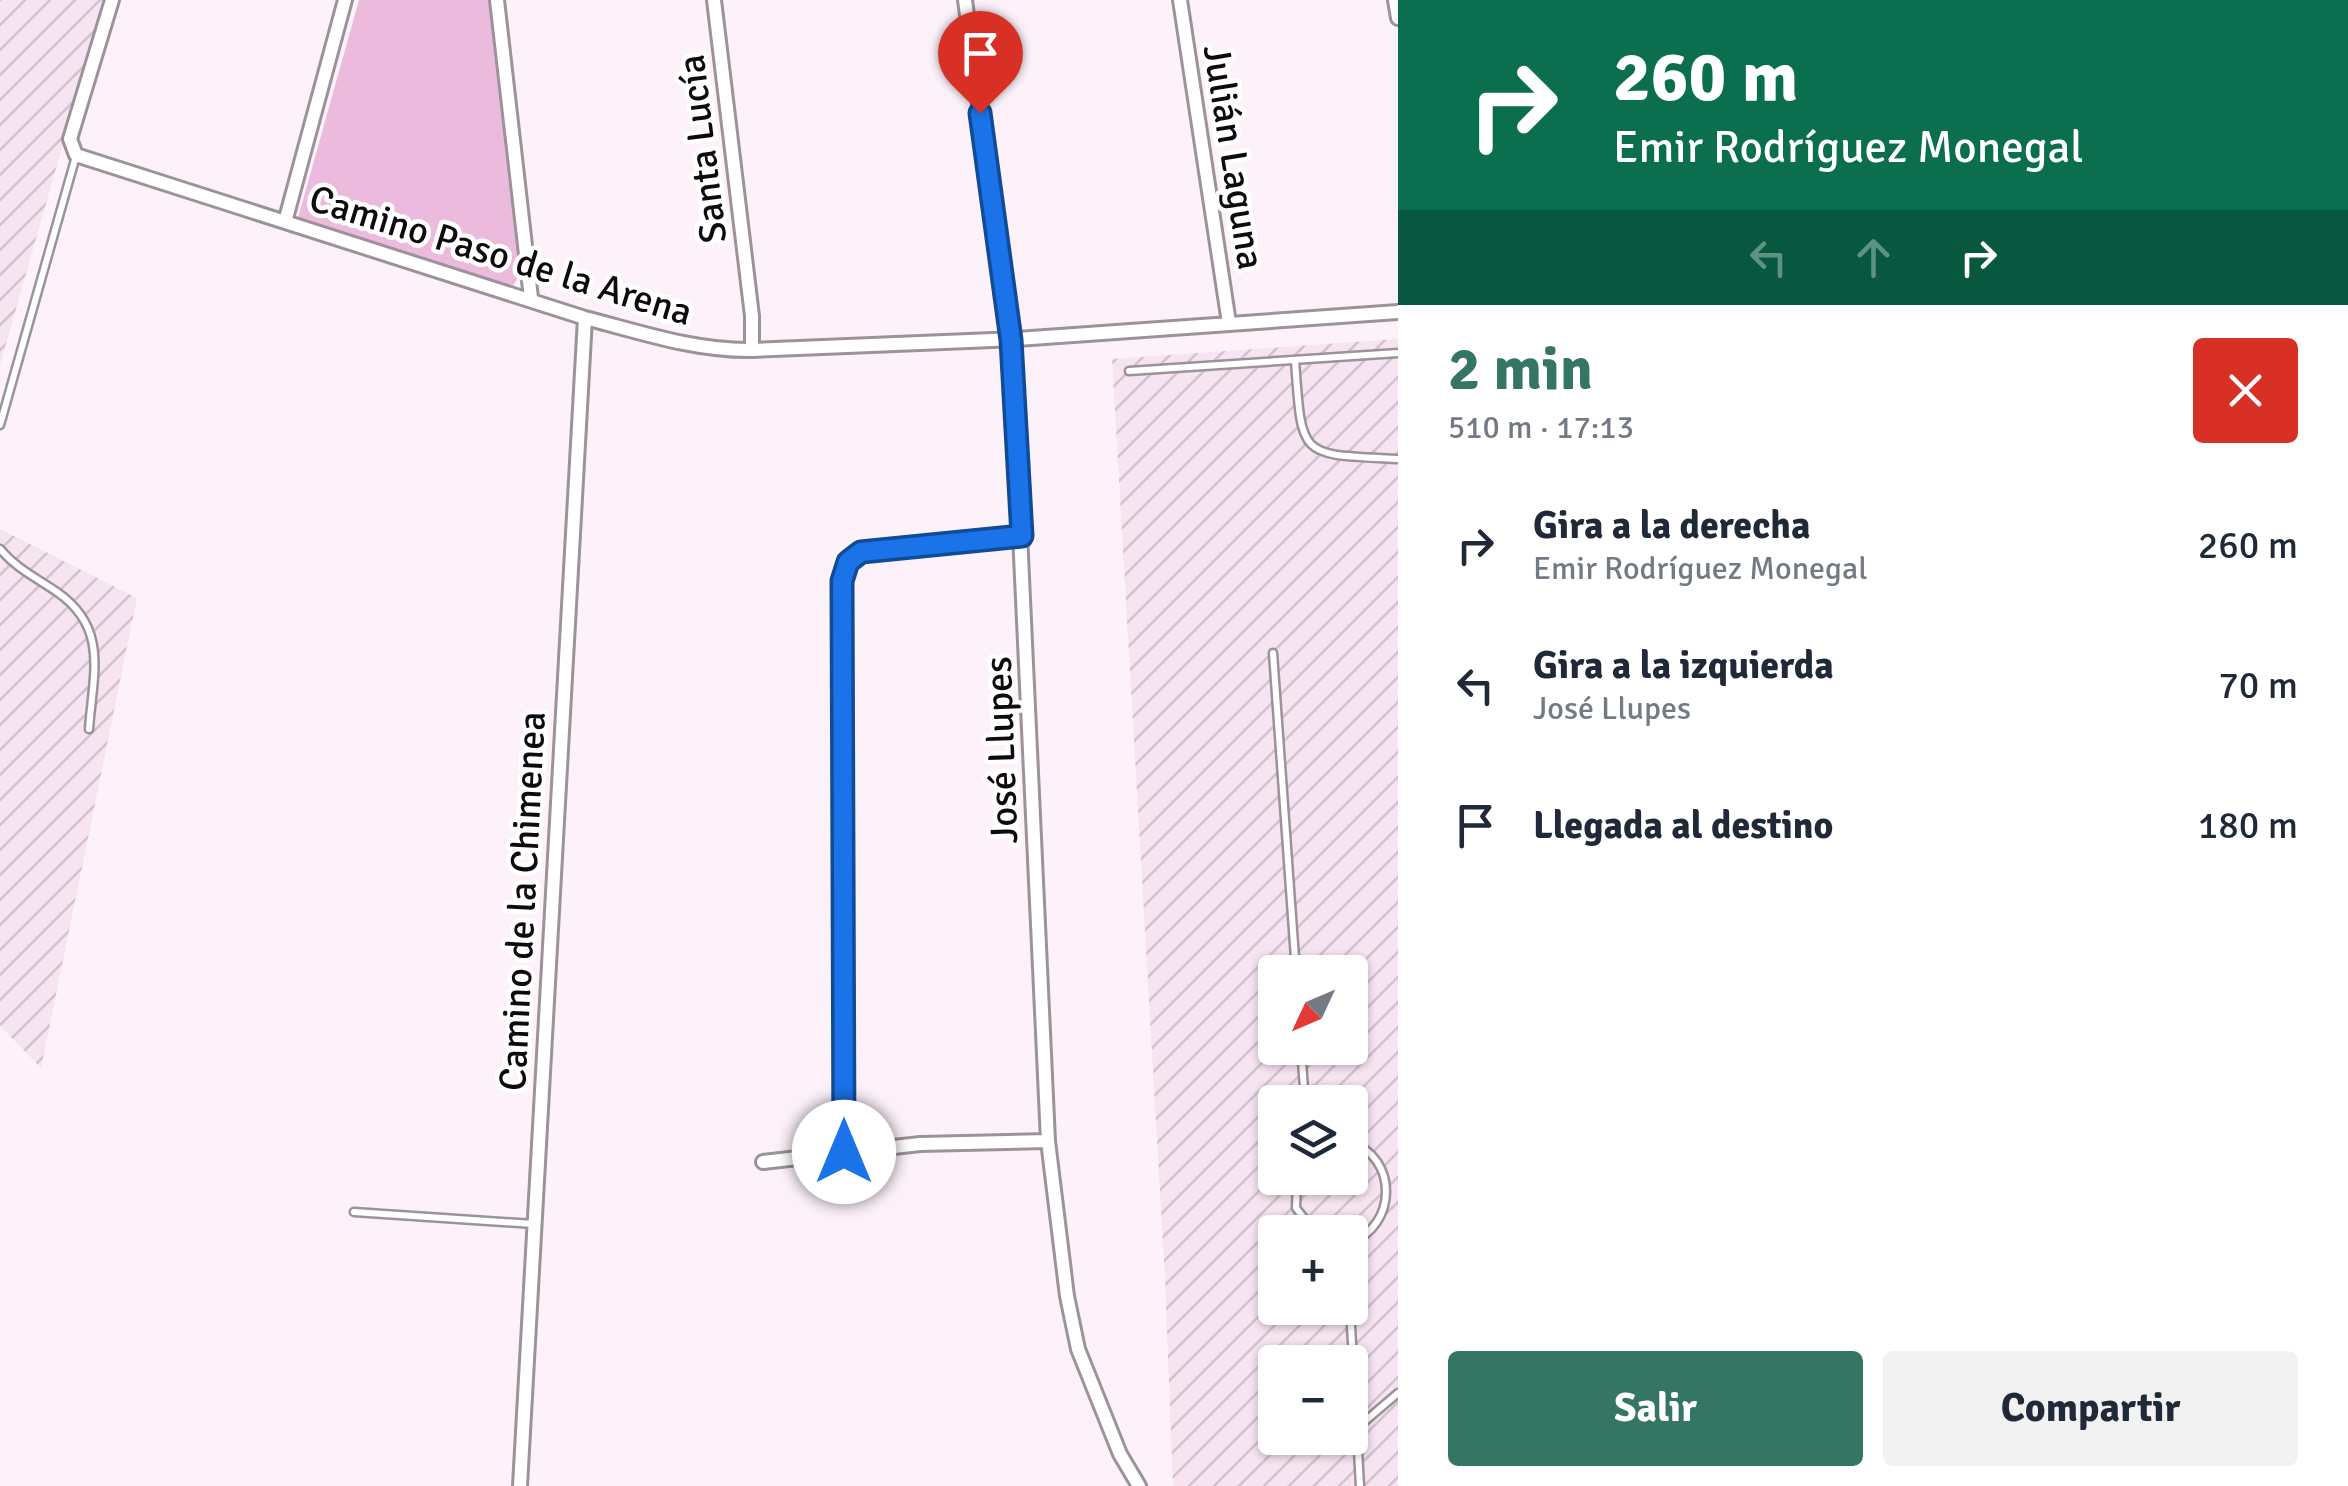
<!DOCTYPE html>
<html lang="es">
<meta charset="utf-8">
<style>
body{margin:0;font-family:Signika,sans-serif;background:#f2f2f3;color:#1f2937;height:100vh;display:flex;flex-direction:column;font-size:38px;white-space:nowrap}
*{box-sizing:border-box;margin:0}
p{font-size:32px;color:#747a83}
.icon{flex:none;width:55px;height:55px;fill:none;stroke:currentColor;stroke-width:2;stroke-linecap:round;stroke-linejoin:round}
.map{position:relative;flex:1;overflow:hidden}
.details{display:flex;flex-direction:column;background:#fff;width:950px}
.details>*{flex:none}
.guide{background:#0b6e4f;color:#fff;overflow:hidden}
.needle{width:65px;rotate:226deg}
.tools{position:absolute;left:1258px;top:955px;display:grid;gap:20px}
.tools a{display:grid;place-items:center;width:110px;height:110px;border-radius:10px;background:#fff;box-shadow:0 2px 8px #0004;font-size:50px}
.pin{position:absolute;display:grid;place-items:center;width:85px;height:85px;color:#fff;margin:-102px -42px;border-radius:50% 50% 50% 0;rotate:-45deg;box-shadow:0 0 10px #0007}
.pin .icon{rotate:45deg}
.me{position:absolute;width:110px;margin:-55px;rotate:0deg;stroke-linejoin:round;filter:drop-shadow(0 0 8px #0008)}
.turn{display:flex;align-items:center;gap:35px;height:210px;padding:0 50px;font-size:45px}
.turn .icon{width:130px;height:130px;stroke-width:2.5}
.turn b{display:block;font-size:70px;line-height:85px}
.lanes{display:flex;align-items:center;height:95px;padding:0 50px;background:#0003;justify-content:center;gap:50px;direction:ltr}
.lanes .off{opacity:.35}
.round{display:grid;place-items:center;flex:none;width:105px;height:105px;border-radius:10px;background:#f2f2f3}
.overview{display:flex;align-items:center;justify-content:space-between;height:170px;padding:0 50px}
h1{font-size:60px;font-weight:700;line-height:75px;color:#357563}
.cta{display:flex;gap:20px;margin-top:auto;padding:20px 50px}
.cta a{flex:1;height:115px;border-radius:10px;background:#357563;color:#fff;font-size:40px;font-weight:700;line-height:115px;text-align:center}
.cta a+a{background:#f2f2f3;color:#1f2937}
ul{padding:0;list-style:none}
li{display:flex;align-items:center;gap:30px;height:140px;padding:0 50px}
li div{flex:1}
li b{display:block;font-size:38px}
li em{font-style:normal}
main{display:flex;flex:1;min-height:0}
.map>svg:first-child{display:block}
.industrial{fill:url(#industrial-furrows);fill-rule:evenodd}
.grass{fill:#ebbadc}
.lines{fill:none;stroke-linecap:round;stroke-linejoin:round}
.lane-casing{stroke:#9c9299;stroke-width:11}
.street-casing{stroke:#9c9299;stroke-width:18}
.lane{stroke:#fff;stroke-width:6}
.street{stroke:#fff;stroke-width:12}
.route-casing{stroke:#114b97;stroke-width:25}
.route{stroke:#1a73e8;stroke-width:18}
.labels{text-anchor:middle;stroke-width:9;stroke-linejoin:round;paint-order:stroke}
.street-label{font-size:38px;fill:#0e0a0d;stroke:#fff}
</style>
<main>
<div class="map">
<svg width="1398" height="1486" viewBox="0 0 1398 1486">
<defs>
<pattern id="industrial-furrows" width="10" height="10" patternUnits="userSpaceOnUse" patternTransform="scale(2.5)"><rect width="10" height="10" fill="#f6e4f0"/><path d="M-1 1l2-2M0 10L10 0M9 11l2-2" fill="none" stroke="#d2c2cd"/></pattern>
</defs>
<rect width="100%" height="100%" fill="#fdf2fa"/>
<path class="industrial" d="M0 0H104L0 365Z
M1398 339V1486H1173L1165 1278 1112 359ZM1275 972H1350V1048H1275ZM1275 1102H1350V1178H1275ZM1275 1232H1350V1308H1275ZM1275 1362H1350V1438H1275Z
M0 529 137 598 41 1068 0 1026Z"/>
<path class="grass" d="M359 0H492L520 275 512 287 300 223 298 218Z"/>
<g class="lines">
<defs>
<path id="lane" d="M1295 360C1302 460 1299 454 1398 459
M1129 371 1398 353
M0 425 76 156
M0 549C17 569 35 577 57 592 109 628 93 674 89 729
M1273 653 1296 972
M1301 1048 1305 1102
M1350 1142C1398 1157 1398 1225 1350 1243
M1297 1178 1296 1208 1315 1232
M354 1212 534 1224
M1350 1308 1360 1486
M1357 1428 1398 1393"/>
<path id="street" d="M112 0 70 139 76 155 585 318C640 332 695 351 752 350L1017 339 1398 312
M497 0 531 298
M714 0 752 316V350
M965 0 1011 339 1048 1141 1067 1296 1078 1349 1120 1454 1139 1486
M1180 0 1229 323
M1395 0 1398 18
M285 222 345 0
M844 1153 842 581 848 562 861 552 1022 536
M763 1162 920 1144 1048 1141
M520 1486 585 318"/>
</defs>
<use href="#lane" class="lane-casing"/>
<use href="#street" class="street-casing"/>
<use href="#lane" class="lane"/>
<use href="#street" class="street"/>
</g>
<g class="lines">
<defs>
<path id="route" d="M844 1152 842 581 848 562 861 552 1022 536 1011 340 980 113"/>
</defs>
<use href="#route" class="route-casing"/>
<use href="#route" class="route"/>
</g>
<g class="labels">
<g class="street-label">
<text transform="translate(702 149) rotate(-97)" y="13">Santa Lucía</text>
<text transform="translate(1234 157) rotate(81)" y="13">Julián Laguna</text>
<text transform="translate(501 255) rotate(17)" y="13">Camino Paso de la Arena</text>
<text transform="translate(1001 750) rotate(-92)" y="13">José Llupes</text>
<text transform="translate(522 901) rotate(-87)" y="13">Camino de la Chimenea</text>
</g>
</g>
</svg>
<div class="tools">
<a><svg class="needle" viewBox="-14 -14 28 28"><path d="M0-13l5 13h-10z" fill="#e53935"/><path d="M0 13l5-13h-10z" fill="#747a83"/></svg></a>
<a><svg class="icon" aria-label="layers" viewBox="0 0 24 24"><path d="M12 4l9 5-9 5-9-5zM3 14l9 5 9-5"/></svg></a>
<a>+</a>
<a>−</a>
</div>
<div class="pin" style="left:980px;top:113px;background:#d93025"><svg class="icon" aria-label="arrive" viewBox="0 0 24 24"><path d="M6 21V4h12l-3 4 3 4H6"/></svg></div>
<svg class="me" style="left:844px;top:1152px" viewBox="-20 -20 40 40"><circle r="19" fill="#fff"/><path d="M0-13L10 11 0 6-10 11z" fill="#1a73e8"/></svg>
</div>
<section class="details">
<div class="guide">
<div class="turn"><svg class="icon" aria-label="right" viewBox="0 0 24 24"><path d="M7 20v-9h11M14 6l5 5-5 5"/></svg><div><b>260 m</b>Emir Rodríguez Monegal</div></div>
<div class="lanes"><svg class="icon off" aria-label="left" viewBox="0 0 24 24"><path d="M17 20v-9H6M10 6l-5 5 5 5"/></svg><svg class="icon off" aria-label="ahead" viewBox="0 0 24 24"><path d="M12 20V5M6 11l6-6 6 6"/></svg><svg class="icon" aria-label="right" viewBox="0 0 24 24"><path d="M7 20v-9h11M14 6l5 5-5 5"/></svg></div>
</div>
<div class="overview"><div><h1>2 min</h1><p>510 m · 17:13</p></div><a class="round" style="background:#d93025;color:#fff"><svg class="icon" aria-label="close" viewBox="0 0 24 24"><path d="M6 6l12 12M18 6L6 18"/></svg></a></div>
<ul>
<li><svg class="icon" aria-label="right" viewBox="0 0 24 24"><path d="M7 20v-9h11M14 6l5 5-5 5"/></svg><div><b>Gira a la derecha</b><p>Emir Rodríguez Monegal</p></div><em>260 m</em></li>
<li><svg class="icon" aria-label="left" viewBox="0 0 24 24"><path d="M17 20v-9H6M10 6l-5 5 5 5"/></svg><div><b>Gira a la izquierda</b><p>José Llupes</p></div><em>70 m</em></li>
<li><svg class="icon" aria-label="arrive" viewBox="0 0 24 24"><path d="M6 21V4h12l-3 4 3 4H6"/></svg><div><b>Llegada al destino</b></div><em>180 m</em></li>
</ul>
<div class="cta"><a>Salir</a><a>Compartir</a></div>
</section>
</main>
